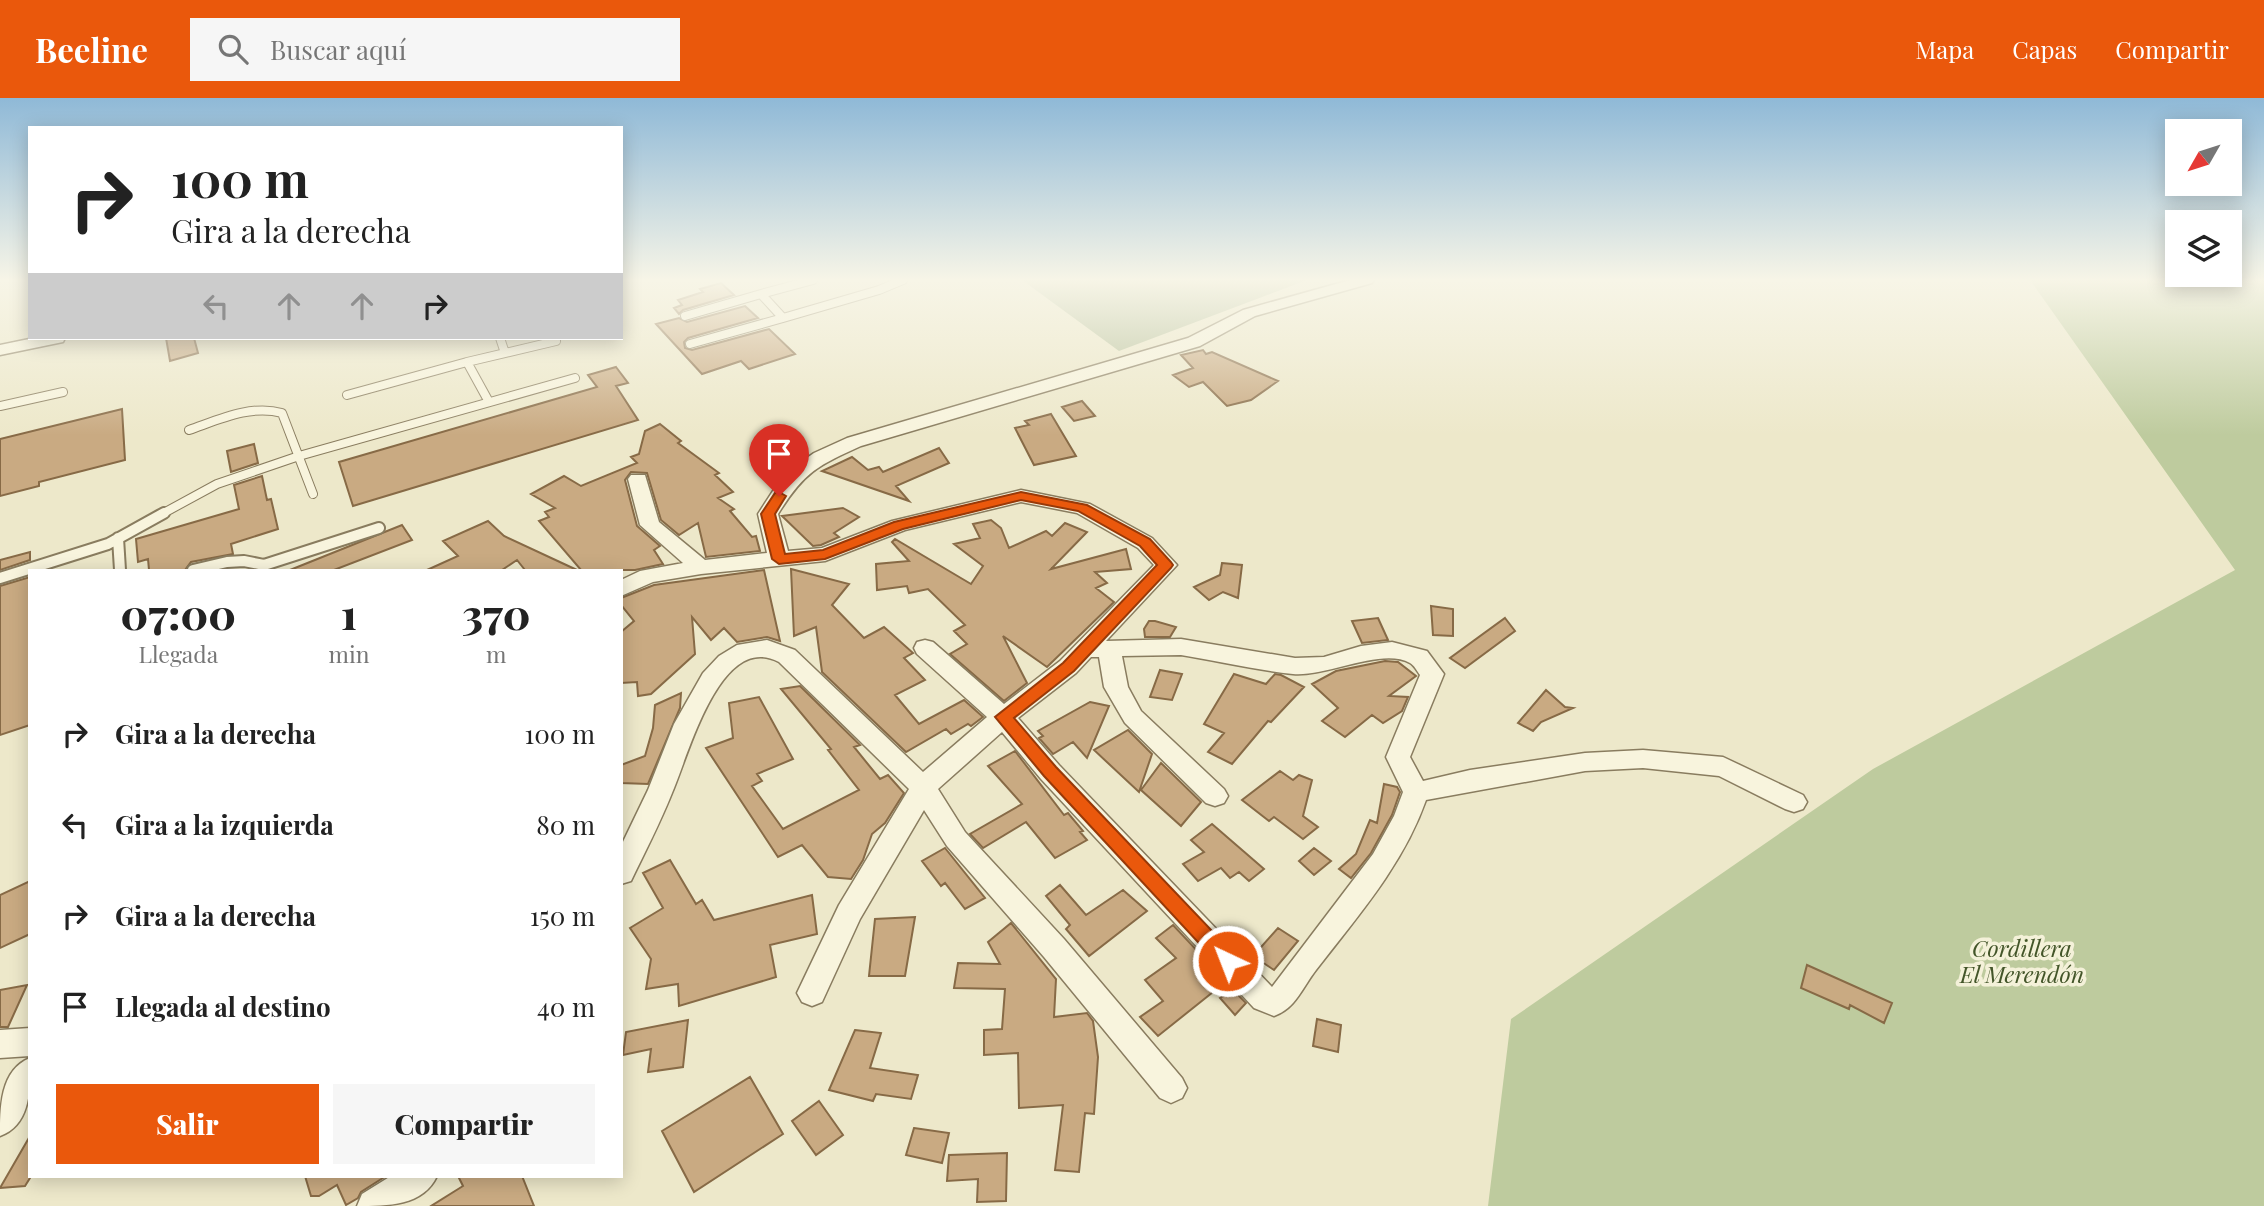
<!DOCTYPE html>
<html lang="es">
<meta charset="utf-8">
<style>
body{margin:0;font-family:"Playfair Display",serif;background:#f6f6f6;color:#222;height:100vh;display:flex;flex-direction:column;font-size:26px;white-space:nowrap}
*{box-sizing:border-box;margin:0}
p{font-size:23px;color:#767676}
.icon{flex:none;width:38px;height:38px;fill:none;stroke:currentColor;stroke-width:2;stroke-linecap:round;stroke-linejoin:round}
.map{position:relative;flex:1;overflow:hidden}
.panel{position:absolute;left:28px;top:471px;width:595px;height:609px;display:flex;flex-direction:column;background:#fff;border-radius:0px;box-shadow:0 4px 18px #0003}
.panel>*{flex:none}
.banner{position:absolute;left:28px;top:28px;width:595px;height:214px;border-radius:0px;box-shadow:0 4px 18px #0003;background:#fff;color:#222;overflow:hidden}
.needle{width:46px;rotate:231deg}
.tools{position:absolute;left:2165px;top:21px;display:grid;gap:14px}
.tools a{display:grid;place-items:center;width:77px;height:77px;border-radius:0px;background:#fff;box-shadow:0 4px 18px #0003;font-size:35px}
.pin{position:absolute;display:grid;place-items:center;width:60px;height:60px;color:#fff;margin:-72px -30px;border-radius:50% 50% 50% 0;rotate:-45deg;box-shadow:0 0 7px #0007}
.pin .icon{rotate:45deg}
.me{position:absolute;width:77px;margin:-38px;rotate:317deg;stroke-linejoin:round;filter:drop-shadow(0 0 5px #0008)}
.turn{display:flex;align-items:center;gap:24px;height:147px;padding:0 28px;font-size:32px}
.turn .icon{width:91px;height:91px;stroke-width:2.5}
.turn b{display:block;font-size:49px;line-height:60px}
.lanes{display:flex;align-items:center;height:66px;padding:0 28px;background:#0003;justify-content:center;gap:35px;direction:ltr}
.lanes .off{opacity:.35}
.eta{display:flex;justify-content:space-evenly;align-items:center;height:119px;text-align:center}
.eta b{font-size:42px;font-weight:800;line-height:49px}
.action{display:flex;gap:14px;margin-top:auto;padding:14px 28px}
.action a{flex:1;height:80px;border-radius:0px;background:#ea580c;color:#fff;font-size:28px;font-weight:800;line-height:80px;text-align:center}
.action a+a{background:#f6f6f6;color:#222}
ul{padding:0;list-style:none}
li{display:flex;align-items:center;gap:21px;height:91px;padding:0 28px}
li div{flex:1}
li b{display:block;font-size:26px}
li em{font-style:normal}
header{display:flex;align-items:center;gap:42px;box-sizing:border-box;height:98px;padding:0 35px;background:#ea580c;color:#fff}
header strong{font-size:33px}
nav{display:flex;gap:38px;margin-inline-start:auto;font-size:24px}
.search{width:490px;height:63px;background:#f6f6f6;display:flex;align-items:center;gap:18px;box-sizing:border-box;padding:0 24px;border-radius:0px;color:#767676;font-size:26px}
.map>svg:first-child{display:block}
.green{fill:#becb9e}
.cemetery{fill:#b6c09c}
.building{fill:#c9aa82;stroke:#876a46;stroke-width:2}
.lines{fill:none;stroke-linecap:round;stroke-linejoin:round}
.service-far1-casing{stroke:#897c5f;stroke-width:10}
.service-casing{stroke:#897c5f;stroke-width:14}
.minor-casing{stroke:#897c5f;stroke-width:3}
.service-far1{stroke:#f8f4dd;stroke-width:8}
.service{stroke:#f8f4dd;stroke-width:10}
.minor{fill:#f8f4dd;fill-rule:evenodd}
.route{fill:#ea580c;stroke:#983908;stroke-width:2}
.labels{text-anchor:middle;stroke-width:7;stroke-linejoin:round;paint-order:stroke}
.near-park-label{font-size:23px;font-style:italic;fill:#435529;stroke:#f4f1d9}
</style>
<header>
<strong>Beeline</strong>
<div class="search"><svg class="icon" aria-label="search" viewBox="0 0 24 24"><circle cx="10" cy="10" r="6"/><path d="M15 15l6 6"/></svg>Buscar aquí</div>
<nav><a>Mapa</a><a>Capas</a><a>Compartir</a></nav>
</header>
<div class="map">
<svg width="2264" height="1108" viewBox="0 0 2264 1108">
<rect width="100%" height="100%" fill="#ede8ca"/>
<path class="green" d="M2030 182H2264V1108H1488L1511 921 1873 671 2235 472Z"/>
<path class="cemetery" d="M1022 182H1307L1119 253Z"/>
<path class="building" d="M721 185 734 197 683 212 679 216 674 210 682 207 678 202 703 194 700 191Z
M745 208 758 220 688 240 684 244 685 250 692 252 769 231 795 256 749 271 741 263 702 276 656 226 679 220 687 224Z
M166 240H194L198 255 170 263Z
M1203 252 1206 256 1212 254 1278 283 1251 302 1227 308 1203 284 1189 289 1173 277 1193 270 1181 257Z
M616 269 628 285 616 288 638 322 353 408 339 364 597 289 588 277Z
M1082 303 1095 318 1074 323 1062 309Z
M122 311 125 362 39 384V388L0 398V341Z
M1051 316 1076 358 1034 367 1015 330 1029 327 1025 323Z
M660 326 681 343 678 345 719 375 715 377 733 394 718 400 734 411 730 413 752 439 756 438 760 453 706 459 698 425 679 437 661 422 647 375 631 374 625 382 637 428 660 448 654 452 663 466 635 472H581L539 423 549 419 545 414 555 410 531 396 564 378 581 388 637 365 631 359 639 356 645 333Z
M254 346 258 365 231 374 227 353Z
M939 350 949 365 896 388 909 403 822 373 852 359 868 372 879 369 883 374Z
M262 378 267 402 271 401 278 431 231 446 233 456 191 464 185 472H149L148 461 138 464 136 441 239 411 234 387Z
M843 410 859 419 834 435 839 439 821 447 813 448 782 418Z
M991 422 1001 430 1009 450 1046 433 1052 438 1065 425 1087 434 1051 471 1126 451 1131 471 1095 474 1107 485 1096 490 1114 504 1047 569 1003 538 1027 585 1004 603 950 556 967 546 954 533 965 527 928 491 909 495 907 488 877 492 876 466 909 463 892 444 895 441 971 486 983 468 954 446 980 440 973 426Z
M488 423 504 438 577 472H525L517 462 502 472H427L458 458 443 443Z
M402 427 412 442 334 472H290Z
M30 454V462L0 472V462Z
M1222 465 1242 467 1238 500 1223 494 1209 502 1194 489 1220 477Z
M791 471 849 486 832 507 864 540 884 529 913 555 904 560 925 582 895 597 919 626 964 602 983 619 971 628 968 626 951 636 946 631 906 654 822 574 816 529 794 538Z
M764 472 780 543 767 539 737 544 724 530 711 542 692 519 695 556 651 596 638 598 637 584 621 585V534L634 523 621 507V500L654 487Z
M30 479V627L0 637V488Z
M1431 508 1453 511V538L1433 537Z
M1378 520 1388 542 1362 545 1352 523Z
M1505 520 1515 533 1465 570 1450 560Z
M1149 523H1155L1176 529 1170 539H1145L1144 531Z
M1385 563 1398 564 1416 578 1389 598 1408 599 1402 613 1383 625 1372 617 1345 639 1322 623 1338 610 1312 586 1336 573Z
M1160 572 1182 576 1172 602 1150 599Z
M1234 576 1266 586 1275 576 1281 577 1304 589 1271 624 1268 623 1232 666 1208 654 1224 635 1204 626Z
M800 588 860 647 854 649 880 681 888 677 904 695 885 725 872 736 863 762 851 781 828 779 802 747 778 759 706 650 733 640 729 605 759 599 793 661 757 676 762 683 752 688 783 731 859 692 828 652 831 651 781 591Z
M1546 592 1565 609 1573 610 1541 624 1533 633 1518 625Z
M681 595 680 610 648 686 621 685V667L645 658 653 630 655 607Z
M1090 604 1109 608 1087 660 1073 644 1053 656 1039 640 1043 638 1038 633Z
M1128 632 1152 656 1139 694 1094 652Z
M1015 653 1064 717 1068 715 1083 733 1080 734 1087 742 1055 760 1026 724 983 750 970 736 1022 706 988 668Z
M1161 665 1201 704 1181 728 1141 692Z
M1280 673 1293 682 1299 677 1312 682 1303 718 1318 729 1303 741 1274 719 1269 723 1242 702Z
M1384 686 1397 689 1400 694 1392 717 1371 755 1351 780 1339 771 1356 756 1370 722 1377 725Z
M1212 726 1264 771 1249 783 1239 774 1230 780 1221 770 1198 783 1183 766 1204 754 1191 742Z
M945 750 985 800 965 811 945 785 941 788 922 763Z
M1314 750 1331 763 1314 777 1299 763Z
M670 762 696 806 702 802 714 822 812 797 817 836 770 847 776 879 679 908 678 886 646 891 651 861 630 830 663 810 643 775Z
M30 783V836L0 850V797Z
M1060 787 1086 817 1123 792 1147 813 1089 858 1066 831 1070 827 1046 798Z
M915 819 905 878H869L875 821Z
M1011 825 1056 881 1054 919 1087 915 1093 923 1098 959 1094 1016 1085 1015 1079 1074 1055 1072 1063 1007 1019 1010 1018 955 984 957V932L1002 931 1005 891 954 890 958 865 1000 866 988 844Z
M1173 827 1203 859 1197 865 1223 886 1158 938 1140 919 1163 903 1145 882 1176 860 1156 840Z
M1278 830 1298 843 1274 872 1253 858Z
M1807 867 1892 905 1884 925 1850 907 1849 911 1801 890Z
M27 887 8 929H0V892Z
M1233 892 1246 905 1235 917 1220 900Z
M1317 921 1341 927 1338 954 1313 948Z
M688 922 683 969 648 974 651 951 623 957 626 934Z
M855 932 881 935 870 970 918 977 911 1001 876 996 873 1003 829 992Z
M750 979 783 1036 694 1094 662 1033Z
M819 1003 843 1037 816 1057 792 1023Z
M914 1030 949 1035 942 1065 906 1057Z
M30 1038V1080L25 1088 0 1090Z
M1007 1055 1006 1103 977 1104 978 1081 947 1083 949 1057Z
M305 1078H386L361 1094 358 1100 346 1107 337 1087 319 1098H311Z
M458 1078H522L534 1108H431L463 1088Z"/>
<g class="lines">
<defs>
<path id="service-far1" d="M813 182 761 196 783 220 879 192 903 182
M685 218 761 196
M500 240 505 255
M690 246 783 220
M467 264 556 243
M347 297 467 264 489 304
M0 308 63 294
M189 332C218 322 251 306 282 315L313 396
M160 417 217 386 299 358 575 280"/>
<path id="service" d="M118 440 120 472
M193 472 227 464 244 463 264 467 379 430
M0 480 108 446 164 415"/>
<path id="minor" d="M1350 182H1374L1372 185 1255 218 1200 248 861 348C817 368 804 374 778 416L788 453 822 450 892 423 1021 392 1090 406 1152 440 1177 467 1106 543 1181 541 1295 560 1324 559 1361 548 1392 544 1427 553 1444 576 1410 659 1423 683 1470 672 1585 655 1643 652 1723 659 1803 697 1807 704 1803 711 1794 714 1785 711 1719 678 1643 670 1585 673 1426 702C1403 767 1358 818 1316 872 1302 890 1296 910 1274 918L1254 910 1041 681 1002 634 938 691 965 734 1064 841 1182 980 1187 990 1182 1000 1171 1005 1160 1000 1044 859 947 748 924 712 860 821 822 904 812 908 802 904 797 895 839 807 909 691 779 564C720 532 688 659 672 695 660 725 645 754 631 783L621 786V748L648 692 674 626 703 575 719 558 737 547 767 542 795 552 923 674 987 619 917 556 914 550 917 544 925 542 933 544 1004 606 1060 563 1154 467 1138 450 1077 415 1021 404 905 432 825 463 701 476 653 484 621 498V482L640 473 683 465 640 427 628 381 631 377H645L659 424 705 462 767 455 758 416 784 376 814 355 847 340 1188 240 1243 212ZM1181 557C1218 563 1256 572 1293 576 1327 579 1382 549 1410 565 1414 567 1417 573 1420 577L1386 659 1403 694 1394 718 1373 756 1272 889 1059 667 1018 620 1076 575 1091 559H1099L1104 589 1125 625 1206 705 1215 708 1224 705 1228 698 1224 691 1141 613 1128 589 1122 558Z
M34 240H65L63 244 0 257V247Z
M30 930V958L0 960V932Z
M30 960C30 989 32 1026 0 1038 0 1010 0 972 30 960Z
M391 1078H437C423 1108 388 1108 357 1108L362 1096Z"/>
</defs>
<use href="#service-far1" class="service-far1-casing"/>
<use href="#service" class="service-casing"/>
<use href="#minor" class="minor-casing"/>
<use href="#service-far1" class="service-far1"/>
<use href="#service" class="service"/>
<use href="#minor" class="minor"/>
</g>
<linearGradient id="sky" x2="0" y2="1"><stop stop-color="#8fb9d7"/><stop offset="0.54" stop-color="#f7f5e7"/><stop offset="1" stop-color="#f7f5e7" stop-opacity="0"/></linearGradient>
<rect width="2264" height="337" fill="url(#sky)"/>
<path class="route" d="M779 394 786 398 775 416 785 456 823 452 894 424 1021 394 1087 407 1150 441 1171 464 1173 467 1171 470 1074 573 1014 620 1056 669 1235 857 1238 863 1235 869 1228 872 1221 869 1044 678 995 619 1063 565 1157 467 1140 448 1078 413 1021 402 903 431 825 461 779 466 772 461 761 416 775 395Z"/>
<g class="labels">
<g class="near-park-label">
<text x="2022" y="859">Cordillera<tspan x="2022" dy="26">El Merendón</tspan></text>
</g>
</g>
</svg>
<div class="tools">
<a><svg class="needle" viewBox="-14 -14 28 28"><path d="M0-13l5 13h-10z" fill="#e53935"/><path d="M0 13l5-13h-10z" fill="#767676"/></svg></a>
<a><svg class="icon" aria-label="layers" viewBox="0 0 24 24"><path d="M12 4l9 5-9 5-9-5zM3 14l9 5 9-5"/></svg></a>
</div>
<div class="pin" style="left:779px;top:398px;background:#d93025"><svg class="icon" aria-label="arrive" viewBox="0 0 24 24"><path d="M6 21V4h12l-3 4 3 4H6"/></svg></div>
<svg class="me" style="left:1228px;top:863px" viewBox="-20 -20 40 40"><circle r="17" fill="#ea580c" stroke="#fff" stroke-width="3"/><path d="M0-11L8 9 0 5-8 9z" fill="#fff"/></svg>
<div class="banner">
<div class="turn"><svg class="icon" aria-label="right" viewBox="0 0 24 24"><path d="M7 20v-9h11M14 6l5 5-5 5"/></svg><div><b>100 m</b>Gira a la derecha</div></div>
<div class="lanes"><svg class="icon off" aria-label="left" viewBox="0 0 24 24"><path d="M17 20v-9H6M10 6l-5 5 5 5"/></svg><svg class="icon off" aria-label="ahead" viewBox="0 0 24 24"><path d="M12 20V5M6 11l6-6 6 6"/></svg><svg class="icon off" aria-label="ahead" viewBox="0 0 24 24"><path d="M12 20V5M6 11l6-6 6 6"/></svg><svg class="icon" aria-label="right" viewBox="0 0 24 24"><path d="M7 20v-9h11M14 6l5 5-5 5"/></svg></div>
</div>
<section class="panel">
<div class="eta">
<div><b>07:00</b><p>Llegada</p></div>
<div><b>1</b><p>min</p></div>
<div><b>370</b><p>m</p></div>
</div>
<ul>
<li><svg class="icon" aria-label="right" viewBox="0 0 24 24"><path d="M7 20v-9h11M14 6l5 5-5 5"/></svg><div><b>Gira a la derecha</b></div><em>100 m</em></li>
<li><svg class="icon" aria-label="left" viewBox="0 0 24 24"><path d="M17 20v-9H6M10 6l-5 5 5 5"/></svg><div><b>Gira a la izquierda</b></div><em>80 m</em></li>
<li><svg class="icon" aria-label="right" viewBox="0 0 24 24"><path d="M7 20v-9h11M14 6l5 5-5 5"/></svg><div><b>Gira a la derecha</b></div><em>150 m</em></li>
<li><svg class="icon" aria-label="arrive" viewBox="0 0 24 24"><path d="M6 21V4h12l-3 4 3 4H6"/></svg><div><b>Llegada al destino</b></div><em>40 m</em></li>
</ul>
<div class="action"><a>Salir</a><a>Compartir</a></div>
</section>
</div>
